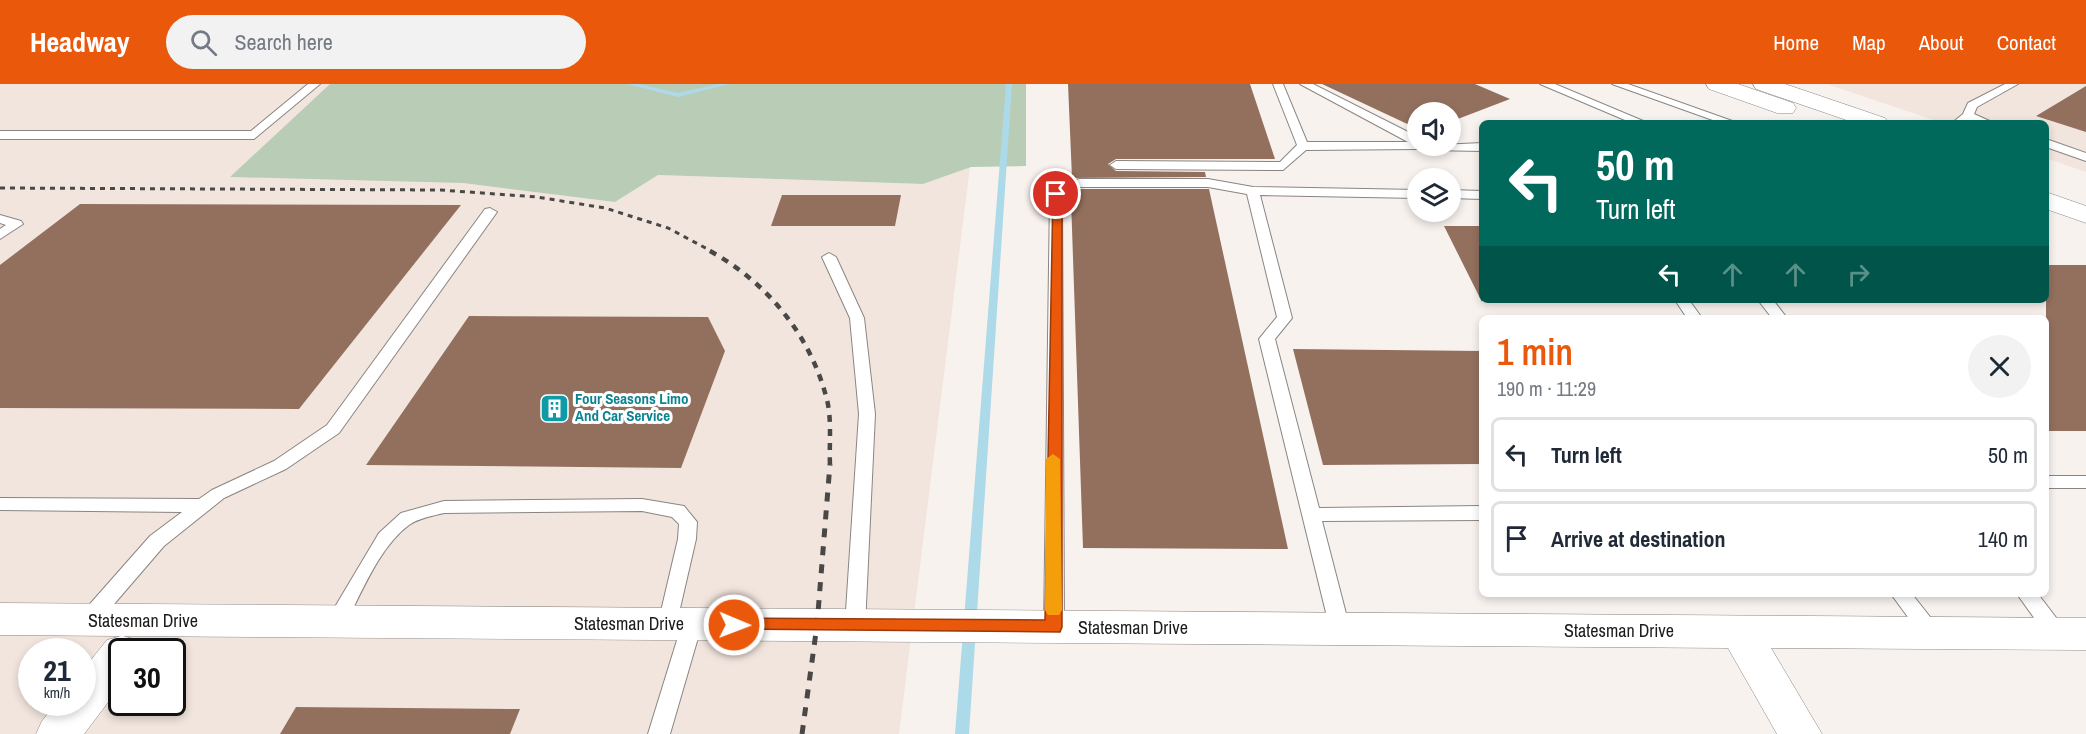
<!DOCTYPE html>
<meta charset="utf-8">
<style>
body{margin:0;font-family:"Archivo Narrow",sans-serif;background:#f2f2f3;color:#1f2937;height:100vh;display:flex;flex-direction:column;font-size:22px;white-space:nowrap}
*{box-sizing:border-box;margin:0}
p{font-size:20px;color:#747a83}
.icon{flex:none;width:33px;height:33px;fill:none;stroke:currentColor;stroke-width:2;stroke-linecap:round;stroke-linejoin:round}
.map{position:relative;flex:1;overflow:hidden}
.details{position:absolute;left:1479px;top:231px;width:570px;height:282px;display:flex;flex-direction:column;background:#fff;border-radius:9px;box-shadow:0 3px 9px #0003}
.details>*{flex:none}
.hud{position:absolute;left:1479px;top:36px;width:570px;height:183px;border-radius:9px;box-shadow:0 3px 9px #0003;background:#00695c;color:#fff;overflow:hidden}
.buttons{position:absolute;left:1407px;top:18px;display:grid;gap:12px}
.buttons a{display:grid;place-items:center;width:54px;height:54px;border-radius:50%;background:#fff;box-shadow:0 3px 9px #0003;font-size:30px}
.speed{position:absolute;left:18px;top:554px;display:flex;gap:12px;font-size:30px;font-weight:700;text-align:center}
.speed>*{display:grid;place-content:center;width:78px;height:78px;border-radius:50%;background:#fff;box-shadow:0 3px 9px #0003;line-height:1}
.speed small{font-size:15px;font-weight:400}
.speed .limit{border:3px solid #111;border-radius:9px;background:#fff;color:#111}
.pin{position:absolute;display:grid;place-items:center;width:51px;height:51px;color:#fff;margin:-26px;border:3px solid #fff;border-radius:50%;box-shadow:0 2px 6px #0007}
.me{position:absolute;width:66px;margin:-33px;rotate:91deg;stroke-linejoin:round;filter:drop-shadow(0 0 4px #0008)}
.turn{display:flex;align-items:center;gap:21px;height:126px;padding:0 18px;font-size:27px}
.turn .icon{width:78px;height:78px;stroke-width:2.5}
.turn b{display:block;font-size:42px;line-height:51px}
.lanes{display:flex;align-items:center;height:57px;padding:0 18px;background:#0003;justify-content:center;gap:30px;direction:ltr}
.lanes .off{opacity:.35}
.round{display:grid;place-items:center;flex:none;width:63px;height:63px;border-radius:32px;background:#f2f2f3}
.overview{display:flex;align-items:center;justify-content:space-between;height:102px;padding:0 18px}
h1{font-size:36px;font-weight:600;line-height:45px;color:#ea580c}
ul{padding:0;list-style:none}
li{display:flex;align-items:center;gap:18px;height:75px;margin:0 12px 9px;padding:0 6px;border:3px solid #e0e1e3;border-radius:9px}
li div{flex:1}
li b{display:block;font-size:22px}
li em{font-style:normal}
header{display:flex;align-items:center;gap:36px;box-sizing:border-box;height:84px;padding:0 30px;background:#ea580c;color:#fff}
header strong{font-size:28px}
nav{display:flex;gap:33px;margin-inline-start:auto;font-size:21px}
.search{width:420px;height:54px;background:#f2f2f3;display:flex;align-items:center;gap:15px;box-sizing:border-box;padding:0 21px;border-radius:33px;color:#747a83;font-size:22px}
.map>svg:first-child{display:block}
.built{fill:#f2e5de;fill-rule:evenodd}
.green{fill:#b9ccb6}
.lines{fill:none;stroke-linecap:round;stroke-linejoin:round}
.stream{fill:#acdae9;fill-rule:evenodd}
.building{fill:#93705e}
.service-casing{stroke:#8a8582;stroke-width:2}
.minor-casing{stroke:#8a8582;stroke-width:1}
.tertiary-casing{stroke:#8a8582;stroke-width:1}
.service{fill:#fff;fill-rule:evenodd}
.minor{fill:#fff;fill-rule:evenodd}
.tertiary{fill:#fff;fill-rule:evenodd}
.rail-far2{stroke:#4a4846;stroke-width:3;stroke-dasharray:5 5;stroke-linecap:butt}
.rail-far1{stroke:#4a4846;stroke-width:4.5;stroke-dasharray:7 7;stroke-linecap:butt}
.rail{stroke:#4a4846;stroke-width:5;stroke-dasharray:9 9;stroke-linecap:butt}
.route{fill:#ea580c;stroke:#983908;stroke-width:1.5}
.slow{fill:#f59e0b}
.labels{text-anchor:middle;stroke-width:6;stroke-linejoin:round;paint-order:stroke}
.culture-label{font-size:15px;font-weight:bold;fill:#0d838f;stroke:#fff;text-anchor:start}
.near-street-label{font-size:18px;fill:#1d1b1a;stroke:#fff}
</style>
<header>
<strong>Headway</strong>
<div class="search"><svg class="icon" aria-label="search" viewBox="0 0 24 24"><circle cx="10" cy="10" r="6"/><path d="M15 15l6 6"/></svg>Search here</div>
<nav><a>Home</a><a>Map</a><a>About</a><a>Contact</a></nav>
</header>
<div class="map">
<svg width="2086" height="650" viewBox="0 0 2086 650">
<rect width="100%" height="100%" fill="#f8f2ef"/>
<path class="built" d="M0 0H332L463 99 615 118 658 91 923 100 970 83 899 650H0ZM32 567H82V618H32ZM122 567H172V618H122Z
M1827 0H2086V88L2046 74V39H1942Z"/>
<path class="green" d="M330 0H1026V82L971 83 923 100 658 91 615 118 463 99 230 93Z"/>
<g class="lines">
<path class="stream" d="M627 0H639L678 9 718 0H730L678 13Z
M1006 0H1012L969 650H955Z"/>
</g>
<path class="building" d="M1068 0H1250L1275 75H1116L1108 80 1116 87 1205 88 1206 93 1072 94Z
M1322 0H1475L1510 15 1450 38V28H1418V45Z
M2086 2V48L2036 32Z
M1080 105H1209L1288 465 1083 464 1071 116 1073 107Z
M782 111H901L895 142H771Z
M80 120 461 121 299 325 0 324V181Z
M1444 142H1482V218Z
M2046 181H2086V347H2046Z
M469 232 708 233 725 267 681 384 366 381Z
M1293 265 1482 267V380L1323 381Z
M296 623 520 625 510 650H280Z"/>
<g class="lines">
<defs>
<path id="service" d="M308 0H320L254 55H0V47H251Z
M1273 0H1283L1307 58H1408L1300 0H1313L1418 53V62L1482 59V67L1429 66 1423 62 1418 65 1306 66 1283 86 1116 85 1110 81 1116 77 1280 78 1297 61Z
M1540 0H1555L1648 39H1632Z
M1612 0H1628L1738 39H1721Z
M2005 0H2018L1977 23 1974 30 1994 39 1969 36 1952 39 1963 30 1968 19Z
M2046 55 2086 69V77L2046 63Z
M1080 95H1208L1253 103 1418 106V114L1260 111 1292 234 1275 255 1319 424 1482 422V436L1322 437 1350 545 1347 551 1340 553 1333 551 1330 545 1259 255 1277 233 1247 110 1208 103H1080L1069 105 1062 111 1064 543 1061 549 1054 551 1047 549 1044 543 1050 110 1061 99Z
M1450 106 1482 107V115L1450 114Z
M490 124 497 128 339 349 286 385 224 414 164 462 96 541 89 543 82 541 79 535 82 529 150 452 182 428 0 426V414L199 415 212 406 274 377 327 341 485 125Z
M0 131 21 137 23 140 0 155V145L6 141 0 139Z
M829 169 836 173 864 234 875 330 865 542 862 548 855 550 848 548 845 542 859 330 850 234 822 173Z
M1675 216H1689L1702 234H1687Z
M1758 216H1773L1787 234H1772Z
M2046 392H2086V404H2046Z
M642 415 684 422 697 438 696 455 675 546 668 548 661 546 658 540 678 455 679 440 672 433 642 427 444 429C432 432 419 434 409 441 378 464 361 511 343 544L336 546 329 544 326 538 379 449 401 429 444 417Z
M1891 510H1912L1938 543 1941 549 1938 555 1931 557 1924 555Z
M2017 510H2038L2064 544 2067 550 2064 556 2057 558 2050 556Z
M692 532 699 534 702 540 670 650H648L682 540 685 534Z"/>
<path id="minor" d="M0 519 2086 534V566L1771 564 1822 650H1777L1728 564 123 552 137 556 142 567H122V600L84 650H36L42 637 57 618H82V587L107 556 121 552 0 551Z"/>
<path id="tertiary" d="M1706 0H1738L1793 19 1796 24 1793 29H1777L1709 5Z
M1753 0H1785L1885 34 1889 39H1855L1756 5Z
M2046 108 2086 122V139L2046 125Z"/>
</defs>
<use href="#service" class="service-casing"/>
<use href="#minor" class="minor-casing"/>
<use href="#tertiary" class="tertiary-casing"/>
<use href="#service" class="service"/>
<use href="#minor" class="minor"/>
<use href="#tertiary" class="tertiary"/>
<path class="rail-far2" d="M0 104 441 106 537 113 605 124 668 144 713 168"/>
<path class="rail-far1" d="M710 167C768 199 811 252 827 316 832 336 829 361 830 381"/>
<path class="rail" d="M802 650 817 541 830 380"/>
</g>
<path class="route" d="M1053 107 1062 110V543L1060 548 728 545 725 541 728 536 734 534 1045 536Z"/>
<path class="slow" d="M1053 370 1060 375 1062 526 1059 531H1048L1045 526 1046 375Z"/>
<defs>
<symbol id="building-square" viewBox="-11 -11 22 22"><rect x="-9" y="-9" width="18" height="18" rx="4" fill="#0f9aa8" stroke="#fff"/><path d="M-4-6H4V6H1V3H-1V6H-4ZM-2.5-4.3h1.7v1.8h-1.7ZM.8-4.3h1.7v1.8H.8ZM-2.5-1h1.7V.8h-1.7ZM.8-1h1.7V.8H.8Z" fill="#fff"/></symbol>
</defs>
<g fill-rule="evenodd">
<use href="#building-square" x="538" y="308" width="33" height="33"/>
</g>
<g class="labels">
<g class="culture-label">
<text x="575" y="320">Four Seasons Limo<tspan x="575" dy="17">And Car Service</tspan></text>
</g>
<g class="near-street-label">
<text x="143" y="543">Statesman Drive</text>
<text x="629" y="546">Statesman Drive</text>
<text x="1133" y="550">Statesman Drive</text>
<text x="1619" y="553">Statesman Drive</text>
</g>
</g>
</svg>
<div class="buttons">
<a><svg class="icon" aria-label="sound" viewBox="0 0 24 24"><path d="M4 9h4l5-4v14l-5-4H4zM17 9q2 3 0 6"/></svg></a>
<a><svg class="icon" aria-label="layers" viewBox="0 0 24 24"><path d="M12 4l9 5-9 5-9-5zM3 14l9 5 9-5"/></svg></a>
</div>
<div class="speed"><div>21<small>km/h</small></div><div class="limit">30</div></div>
<div class="pin" style="left:1056px;top:110px;background:#d93025"><svg class="icon" aria-label="arrive" viewBox="0 0 24 24"><path d="M6 21V4h12l-3 4 3 4H6"/></svg></div>
<svg class="me" style="left:734px;top:541px" viewBox="-20 -20 40 40"><circle r="17" fill="#ea580c" stroke="#fff" stroke-width="3"/><path d="M0-11L8 9 0 5-8 9z" fill="#fff"/></svg>
<div class="hud">
<div class="turn"><svg class="icon" aria-label="left" viewBox="0 0 24 24"><path d="M17 20v-9H6M10 6l-5 5 5 5"/></svg><div><b>50 m</b>Turn left</div></div>
<div class="lanes"><svg class="icon" aria-label="left" viewBox="0 0 24 24"><path d="M17 20v-9H6M10 6l-5 5 5 5"/></svg><svg class="icon off" aria-label="ahead" viewBox="0 0 24 24"><path d="M12 20V5M6 11l6-6 6 6"/></svg><svg class="icon off" aria-label="ahead" viewBox="0 0 24 24"><path d="M12 20V5M6 11l6-6 6 6"/></svg><svg class="icon off" aria-label="right" viewBox="0 0 24 24"><path d="M7 20v-9h11M14 6l5 5-5 5"/></svg></div>
</div>
<section class="details">
<div class="overview"><div><h1>1 min</h1><p>190 m · 11:29</p></div><a class="round"><svg class="icon" aria-label="close" viewBox="0 0 24 24"><path d="M6 6l12 12M18 6L6 18"/></svg></a></div>
<ul>
<li><svg class="icon" aria-label="left" viewBox="0 0 24 24"><path d="M17 20v-9H6M10 6l-5 5 5 5"/></svg><div><b>Turn left</b></div><em>50 m</em></li>
<li><svg class="icon" aria-label="arrive" viewBox="0 0 24 24"><path d="M6 21V4h12l-3 4 3 4H6"/></svg><div><b>Arrive at destination</b></div><em>140 m</em></li>
</ul>
</section>
</div>
